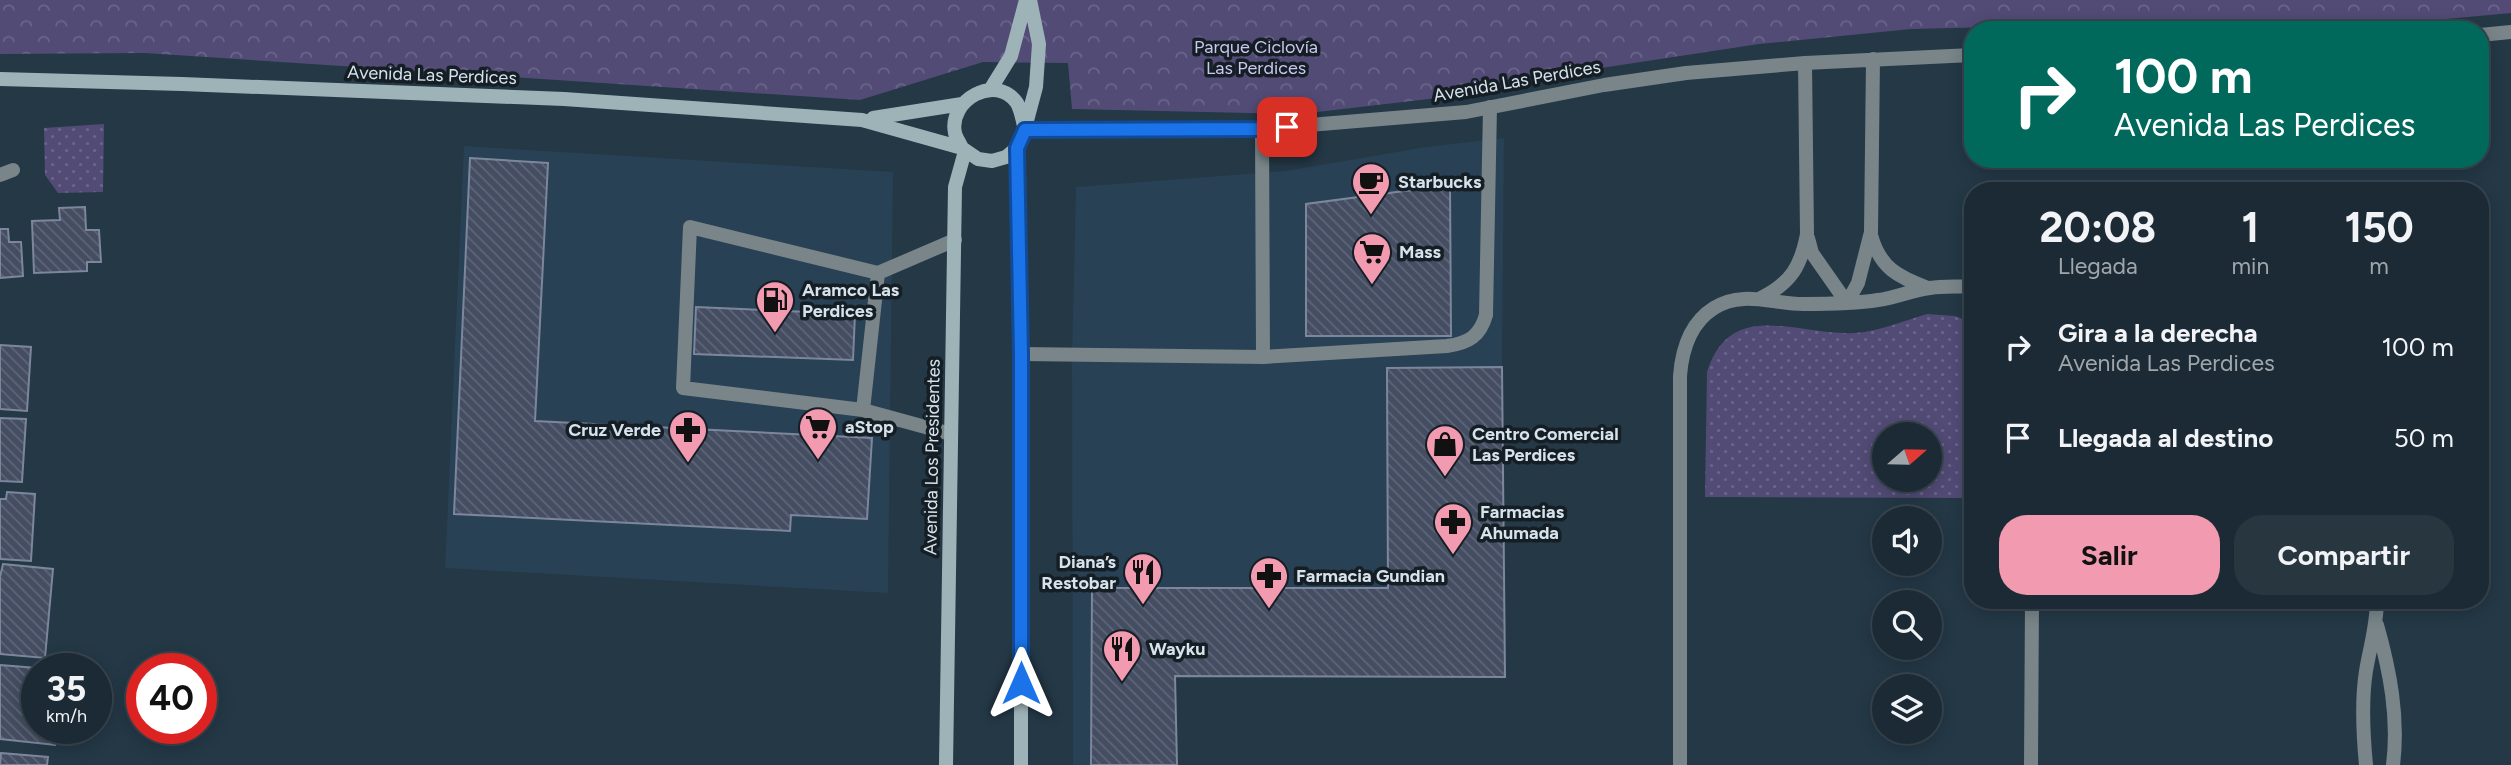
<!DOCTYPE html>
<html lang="es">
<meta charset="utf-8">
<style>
body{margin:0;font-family:Figtree,sans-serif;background:#283640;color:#f1f3f6;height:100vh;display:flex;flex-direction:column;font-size:26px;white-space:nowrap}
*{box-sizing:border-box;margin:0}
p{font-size:23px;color:#a0a7ac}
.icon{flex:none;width:38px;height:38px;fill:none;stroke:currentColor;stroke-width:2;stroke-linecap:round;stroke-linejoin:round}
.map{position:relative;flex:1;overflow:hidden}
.details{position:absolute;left:1964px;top:182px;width:525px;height:427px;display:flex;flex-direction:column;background:#1b2a34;border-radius:28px;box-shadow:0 4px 18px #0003,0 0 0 2px #39464f}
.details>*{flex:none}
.top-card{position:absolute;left:1964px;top:21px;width:525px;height:147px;border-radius:28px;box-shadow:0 4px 18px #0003,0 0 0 2px #39464f;background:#00695c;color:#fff;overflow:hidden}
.needle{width:46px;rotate:70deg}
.controls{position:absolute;left:1872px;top:422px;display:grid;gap:14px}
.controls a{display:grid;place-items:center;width:70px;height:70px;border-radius:50%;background:#1b2a34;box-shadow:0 4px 18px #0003,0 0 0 2px #39464f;font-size:35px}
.speed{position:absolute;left:21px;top:653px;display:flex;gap:14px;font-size:35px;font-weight:700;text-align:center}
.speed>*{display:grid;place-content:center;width:91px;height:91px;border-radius:50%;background:#1b2a34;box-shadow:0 4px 18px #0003,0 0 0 2px #39464f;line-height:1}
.speed small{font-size:18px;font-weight:400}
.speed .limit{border:10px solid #d22;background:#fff;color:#111}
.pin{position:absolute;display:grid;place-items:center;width:60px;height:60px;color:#fff;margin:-30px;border-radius:14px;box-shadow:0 4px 10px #0006}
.me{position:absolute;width:77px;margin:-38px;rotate:0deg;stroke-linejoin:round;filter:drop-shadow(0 0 5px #0008)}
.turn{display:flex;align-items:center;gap:24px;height:147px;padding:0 35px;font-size:32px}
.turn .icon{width:91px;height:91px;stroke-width:2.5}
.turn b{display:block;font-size:49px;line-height:60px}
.eta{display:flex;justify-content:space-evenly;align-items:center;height:119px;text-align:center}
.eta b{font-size:42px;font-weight:700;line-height:49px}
.button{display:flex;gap:14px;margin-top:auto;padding:14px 35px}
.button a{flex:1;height:80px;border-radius:28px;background:#f29aaf;color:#111;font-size:28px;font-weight:700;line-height:80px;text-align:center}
.button a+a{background:#283640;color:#f1f3f6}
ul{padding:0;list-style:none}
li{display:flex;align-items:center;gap:21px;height:91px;padding:0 35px}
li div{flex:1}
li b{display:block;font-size:26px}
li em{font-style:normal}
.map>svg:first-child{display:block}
.built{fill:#284154}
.grass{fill:url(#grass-dots);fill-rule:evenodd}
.forest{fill:url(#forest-crowns)}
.building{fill:url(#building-back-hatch);stroke:#7c869c;stroke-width:2}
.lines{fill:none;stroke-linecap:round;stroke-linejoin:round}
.lane{stroke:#798589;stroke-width:14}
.street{stroke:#798589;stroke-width:14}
.secondary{stroke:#9eb3b8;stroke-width:14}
.route-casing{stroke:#114b97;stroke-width:18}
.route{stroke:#1a73e8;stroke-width:12}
.labels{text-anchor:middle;stroke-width:7;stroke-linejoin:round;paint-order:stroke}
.park-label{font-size:18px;fill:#cbc7ef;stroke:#151e24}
.street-label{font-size:18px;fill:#d7e3ec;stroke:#151e24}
.poi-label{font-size:18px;font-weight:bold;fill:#d7e3ec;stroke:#151e24;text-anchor:start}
</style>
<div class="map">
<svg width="2511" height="765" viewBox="0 0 2511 765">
<defs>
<pattern id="grass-dots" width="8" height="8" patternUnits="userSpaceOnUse" patternTransform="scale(1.75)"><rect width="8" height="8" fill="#524b76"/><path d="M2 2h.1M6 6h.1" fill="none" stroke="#6a658a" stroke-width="1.8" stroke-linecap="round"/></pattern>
<pattern id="forest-crowns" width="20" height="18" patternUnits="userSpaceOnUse" patternTransform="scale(1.75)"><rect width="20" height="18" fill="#524b76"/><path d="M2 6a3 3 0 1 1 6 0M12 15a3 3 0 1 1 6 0" fill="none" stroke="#6a658a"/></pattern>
<pattern id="building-back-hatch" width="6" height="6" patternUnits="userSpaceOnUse" patternTransform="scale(1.75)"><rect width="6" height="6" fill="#444d61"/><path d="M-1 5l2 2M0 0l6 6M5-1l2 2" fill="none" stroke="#5e6678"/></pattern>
</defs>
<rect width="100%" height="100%" fill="#243846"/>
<path class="built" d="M1504 138 1502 367 1505 677 1176 676 1177 765H1073L1072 357 1076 187 1285 171 1426 147Z
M464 146 893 172 888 593 445 568Z"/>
<path class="grass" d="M104 124 103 192 58 193 45 175 44 128Z
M1927 314 1955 316 1972 323V498L1705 497 1707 372C1731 297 1797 336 1855 333 1880 331 1903 321 1927 314ZM1885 434H1930V480H1885Z"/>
<path class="forest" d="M0 0H2511V13L2446 19 2331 24H2123L1911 29 1759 44 1601 68 1463 95 1300 114 1072 109 1068 63 983 62 860 100 145 53 0 54Z"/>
<path class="building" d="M470 158 548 163 535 421 872 438 867 519 791 515 790 531 454 514Z
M1450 185 1451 336H1306V204Z
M85 207 86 230H99L101 262H87V271L34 273 32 221 60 220 59 208Z
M0 229H8L9 242H21L23 276 0 278Z
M696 307 855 314 853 360 694 354Z
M0 345 31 347 27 411 0 409Z
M1502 367 1505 677 1175 676 1177 765H1091L1092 588H1388L1387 368Z
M0 418 26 419 22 482 0 481Z
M7 492 35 494 31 561 0 559V499H6Z
M3 564 53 569 45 658 0 654V577Z
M0 665 37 668V728H56L55 745 0 739Z
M1 753 48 757 47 765H0Z"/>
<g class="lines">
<path class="lane" d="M878 273 863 410 951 434
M1021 354 1263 357 1262 129
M1263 357 1447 346C1469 343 1480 336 1486 315L1490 107
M863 410 683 388 690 227 878 273 955 240"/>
<path class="street" d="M2480 35 2511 32
M1025 130 1262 129 1466 112 1604 85 1686 73 1805 63 1972 55
M0 175 13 170
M1871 235C1880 268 1898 277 1928 288
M1808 238 1812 253 1847 303
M1761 298C1791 283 1801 266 1807 234L1805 63
M1847 303 1858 283 1871 232 1873 59
M2377 625C2390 671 2399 718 2393 765
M1680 765V376C1682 349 1690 323 1714 308 1742 290 1773 304 1803 304 1828 304 1853 304 1878 300 1895 298 1912 290 1930 288 1943 286 1958 287 1972 286
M2031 765 2032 600
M2366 765C2363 734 2361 702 2366 671 2370 647 2377 625 2377 600"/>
<path class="secondary" d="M0 79 182 84 564 99 862 120 962 148 978 159 992 161 1006 157 1017 148 1025 130C1023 122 1021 110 1017 103 996 73 948 100 955 133 956 138 960 143 962 148
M990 90 1011 56 1026 0
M873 118 962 104
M1025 128 1036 87 1039 44 1030 0
M1017 148 1021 354V765
M946 765 955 187 965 151"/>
</g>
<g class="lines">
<defs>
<path id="route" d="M1021 683V354L1017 148 1025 130 1262 129 1287 127"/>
</defs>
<use href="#route" class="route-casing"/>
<use href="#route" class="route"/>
</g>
<defs>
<symbol id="cafe-pin" viewBox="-11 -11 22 30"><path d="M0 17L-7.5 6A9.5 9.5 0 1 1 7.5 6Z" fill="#f29aaf" stroke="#151e24"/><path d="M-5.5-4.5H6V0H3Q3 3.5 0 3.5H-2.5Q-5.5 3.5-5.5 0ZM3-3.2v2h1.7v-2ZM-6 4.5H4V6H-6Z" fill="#111"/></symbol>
<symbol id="supermarket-pin" viewBox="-11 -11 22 30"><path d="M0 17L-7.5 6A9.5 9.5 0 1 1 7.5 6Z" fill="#f29aaf" stroke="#151e24"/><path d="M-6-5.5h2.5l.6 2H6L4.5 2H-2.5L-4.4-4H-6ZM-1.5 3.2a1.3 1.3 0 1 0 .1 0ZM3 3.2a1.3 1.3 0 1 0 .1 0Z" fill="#111"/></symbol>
<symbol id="fuel-pin" viewBox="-11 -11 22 30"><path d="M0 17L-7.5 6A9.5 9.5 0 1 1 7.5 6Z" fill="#f29aaf" stroke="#151e24"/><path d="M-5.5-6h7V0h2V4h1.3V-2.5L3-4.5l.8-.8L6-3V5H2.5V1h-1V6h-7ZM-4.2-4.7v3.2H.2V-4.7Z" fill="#111"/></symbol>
<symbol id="pharmacy-pin" viewBox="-11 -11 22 30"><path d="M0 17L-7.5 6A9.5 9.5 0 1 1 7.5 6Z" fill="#f29aaf" stroke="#151e24"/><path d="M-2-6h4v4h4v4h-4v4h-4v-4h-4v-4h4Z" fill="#111"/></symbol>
<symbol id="shop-pin" viewBox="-11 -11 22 30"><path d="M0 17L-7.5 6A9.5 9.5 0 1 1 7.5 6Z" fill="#f29aaf" stroke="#151e24"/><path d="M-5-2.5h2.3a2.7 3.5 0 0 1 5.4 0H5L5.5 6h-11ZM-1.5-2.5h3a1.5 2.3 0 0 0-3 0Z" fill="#111"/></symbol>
<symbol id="restaurant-pin" viewBox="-11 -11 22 30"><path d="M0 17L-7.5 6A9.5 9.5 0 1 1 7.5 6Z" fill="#f29aaf" stroke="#151e24"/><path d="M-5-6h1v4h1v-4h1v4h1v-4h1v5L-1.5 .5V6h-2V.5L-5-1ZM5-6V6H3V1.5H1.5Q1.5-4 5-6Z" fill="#111"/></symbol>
</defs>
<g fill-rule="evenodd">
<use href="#cafe-pin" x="1349" y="160" width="44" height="60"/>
<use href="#supermarket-pin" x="1350" y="230" width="44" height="60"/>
<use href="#fuel-pin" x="753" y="278" width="44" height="60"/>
<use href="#supermarket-pin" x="796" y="405" width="44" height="60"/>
<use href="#pharmacy-pin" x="666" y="408" width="44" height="60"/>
<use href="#shop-pin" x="1423" y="422" width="44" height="60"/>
<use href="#pharmacy-pin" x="1431" y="500" width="44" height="60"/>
<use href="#restaurant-pin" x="1121" y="550" width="44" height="60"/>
<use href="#pharmacy-pin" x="1247" y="554" width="44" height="60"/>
<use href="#restaurant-pin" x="1100" y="627" width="44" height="60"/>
</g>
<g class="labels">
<g class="park-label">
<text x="1256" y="53">Parque Ciclovía<tspan x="1256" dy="21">Las Perdices</tspan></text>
</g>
<g class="street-label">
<text transform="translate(432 75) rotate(2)" y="6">Avenida Las Perdices</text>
<text transform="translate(1517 81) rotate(-10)" y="6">Avenida Las Perdices</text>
<text transform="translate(932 457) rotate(-89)" y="6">Avenida Los Presidentes</text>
</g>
<g class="poi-label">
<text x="1398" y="188">Starbucks</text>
<text x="1399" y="258">Mass</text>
<text x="802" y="296">Aramco Las<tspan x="802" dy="21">Perdices</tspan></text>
<text x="845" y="433">aStop</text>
<text x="661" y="436" text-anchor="end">Cruz Verde</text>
<text x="1472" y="440">Centro Comercial<tspan x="1472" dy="21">Las Perdices</tspan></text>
<text x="1480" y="518">Farmacias<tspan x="1480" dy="21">Ahumada</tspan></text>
<text x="1116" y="568" text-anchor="end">Diana’s<tspan x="1116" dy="21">Restobar</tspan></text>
<text x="1296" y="582">Farmacia Gundian</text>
<text x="1149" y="655">Wayku</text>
</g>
</g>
</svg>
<div class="controls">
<a><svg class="needle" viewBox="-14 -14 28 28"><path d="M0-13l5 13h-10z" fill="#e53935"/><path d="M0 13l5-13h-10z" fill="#a0a7ac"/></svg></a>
<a><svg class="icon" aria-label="sound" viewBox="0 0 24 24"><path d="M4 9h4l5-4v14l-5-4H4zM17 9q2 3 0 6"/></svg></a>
<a><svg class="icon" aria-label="search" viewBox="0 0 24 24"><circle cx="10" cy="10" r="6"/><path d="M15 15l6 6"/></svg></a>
<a><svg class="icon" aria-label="layers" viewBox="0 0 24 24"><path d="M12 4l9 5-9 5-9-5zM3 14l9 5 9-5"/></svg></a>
</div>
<div class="speed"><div>35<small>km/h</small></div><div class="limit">40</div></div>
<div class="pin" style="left:1287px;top:127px;background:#d93025"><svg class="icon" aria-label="arrive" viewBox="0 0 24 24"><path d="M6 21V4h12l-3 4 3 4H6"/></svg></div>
<svg class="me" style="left:1021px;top:683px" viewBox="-20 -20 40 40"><path d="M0-17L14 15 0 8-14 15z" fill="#1a73e8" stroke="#fff" stroke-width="4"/></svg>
<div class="top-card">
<div class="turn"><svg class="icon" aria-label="right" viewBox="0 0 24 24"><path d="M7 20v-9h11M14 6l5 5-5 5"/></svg><div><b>100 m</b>Avenida Las Perdices</div></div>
</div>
<section class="details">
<div class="eta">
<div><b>20:08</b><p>Llegada</p></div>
<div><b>1</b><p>min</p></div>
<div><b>150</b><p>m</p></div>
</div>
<ul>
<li><svg class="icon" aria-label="right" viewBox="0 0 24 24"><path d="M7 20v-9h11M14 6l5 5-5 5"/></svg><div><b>Gira a la derecha</b><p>Avenida Las Perdices</p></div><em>100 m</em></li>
<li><svg class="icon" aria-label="arrive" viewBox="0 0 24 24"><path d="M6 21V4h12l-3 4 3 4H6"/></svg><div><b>Llegada al destino</b></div><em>50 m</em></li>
</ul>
<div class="button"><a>Salir</a><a>Compartir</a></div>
</section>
</div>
